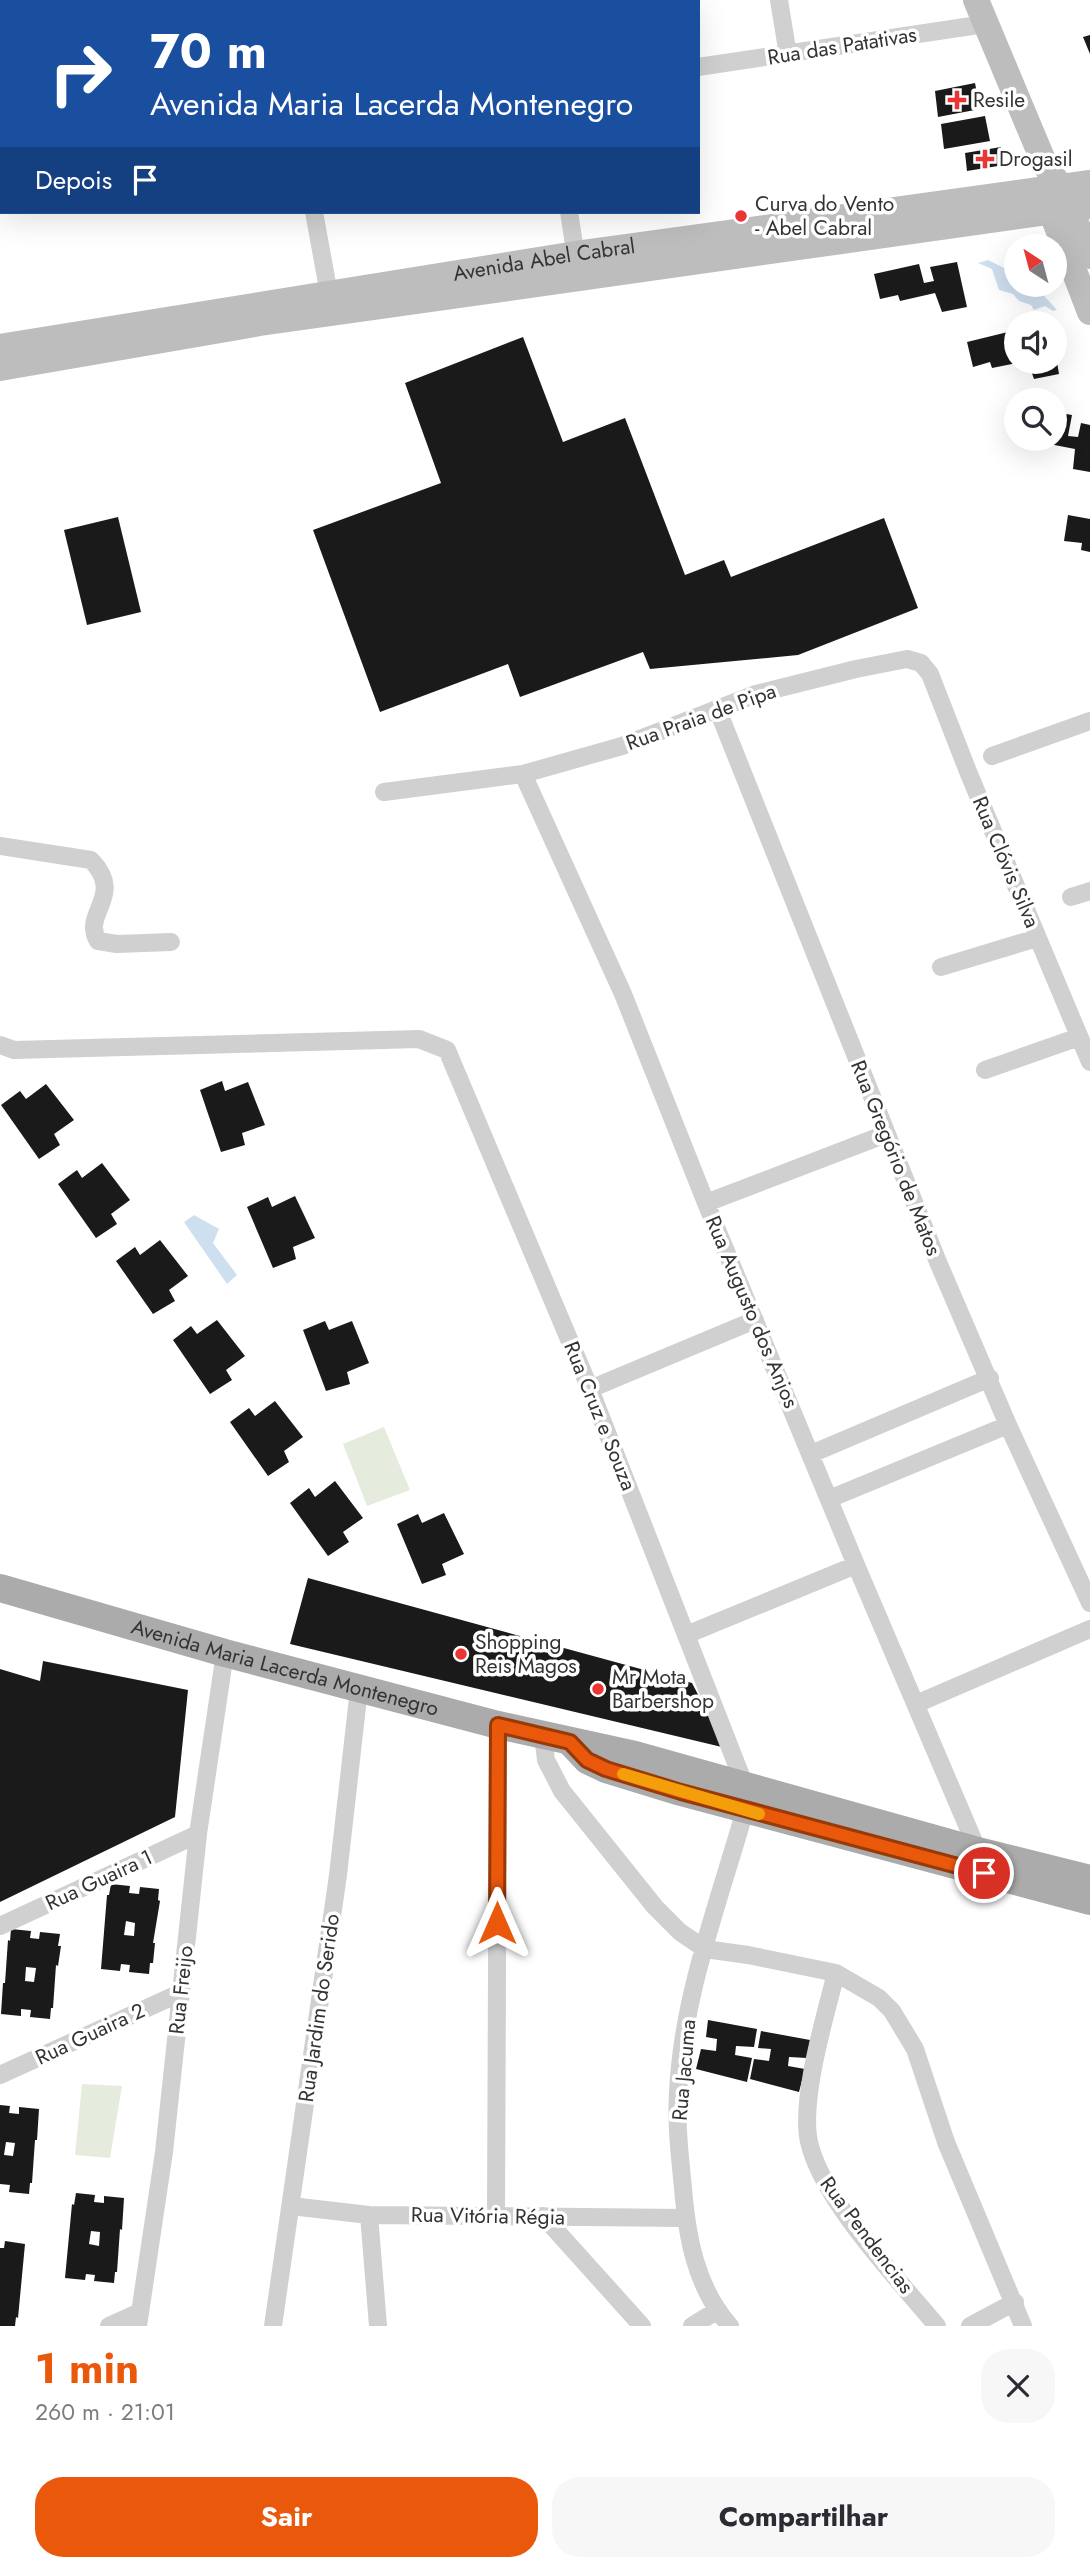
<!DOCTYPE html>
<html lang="pt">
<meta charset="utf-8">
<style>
body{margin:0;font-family:Jost,sans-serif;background:#f7f7f7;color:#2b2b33;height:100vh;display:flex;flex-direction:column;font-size:26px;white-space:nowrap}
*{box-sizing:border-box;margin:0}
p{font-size:23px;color:#7c7c81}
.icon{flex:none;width:38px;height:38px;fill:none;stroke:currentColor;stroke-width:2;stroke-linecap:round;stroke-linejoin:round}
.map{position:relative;height:2326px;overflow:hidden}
.drawer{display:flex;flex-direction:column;background:#fff;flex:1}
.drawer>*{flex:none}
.banner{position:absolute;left:0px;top:0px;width:700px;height:214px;box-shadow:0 7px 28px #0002;background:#1a4fa0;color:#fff;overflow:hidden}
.needle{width:46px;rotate:324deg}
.fabs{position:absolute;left:1004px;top:234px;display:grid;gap:14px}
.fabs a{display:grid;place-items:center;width:63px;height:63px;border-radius:50%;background:#fff;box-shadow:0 7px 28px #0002;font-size:35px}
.pin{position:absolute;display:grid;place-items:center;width:60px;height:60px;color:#fff;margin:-30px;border:4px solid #fff;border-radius:50%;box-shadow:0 2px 7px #0007}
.me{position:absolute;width:77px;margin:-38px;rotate:0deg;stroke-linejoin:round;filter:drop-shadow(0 0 5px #0008)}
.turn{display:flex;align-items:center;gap:24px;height:147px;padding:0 35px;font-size:32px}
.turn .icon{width:91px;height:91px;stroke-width:2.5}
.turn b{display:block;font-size:49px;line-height:60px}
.then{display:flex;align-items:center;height:66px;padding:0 35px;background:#0003;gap:14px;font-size:26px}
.round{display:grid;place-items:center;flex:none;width:74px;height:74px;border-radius:28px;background:#f7f7f7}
.head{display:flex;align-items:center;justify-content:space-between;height:119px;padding:0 35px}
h1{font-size:42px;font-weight:700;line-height:52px;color:#ea580c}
.button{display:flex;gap:14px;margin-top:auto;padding:14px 35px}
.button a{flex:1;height:80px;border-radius:28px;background:#ea580c;color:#fff;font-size:28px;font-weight:700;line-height:80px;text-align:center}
.button a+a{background:#f7f7f7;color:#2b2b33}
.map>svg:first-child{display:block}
.green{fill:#e5ecde}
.water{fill:#cedfef}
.building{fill:#1a1a1a;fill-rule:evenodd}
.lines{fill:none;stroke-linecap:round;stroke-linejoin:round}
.minor{stroke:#d0d0d0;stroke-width:18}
.secondary{stroke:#bdbdbd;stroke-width:26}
.primary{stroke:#ababab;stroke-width:28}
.route-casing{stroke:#983908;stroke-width:18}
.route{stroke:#ea580c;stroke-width:12}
.slow{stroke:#f59e0b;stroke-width:12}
.poi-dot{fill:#ea3535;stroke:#fff;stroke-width:2.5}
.labels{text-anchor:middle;stroke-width:7;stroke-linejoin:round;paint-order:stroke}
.street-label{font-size:21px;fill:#333;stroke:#fff}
.poi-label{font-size:21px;fill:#333;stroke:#fff;text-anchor:start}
</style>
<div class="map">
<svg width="1090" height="2326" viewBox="0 0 1090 2326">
<rect width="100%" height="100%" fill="#fff"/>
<path class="green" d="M212 0H597L598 2H212Z
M384 1427 410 1490 367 1506 343 1444Z
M82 2084 122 2086 110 2158 75 2155Z"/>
<path class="water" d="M988 260 1016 274 1017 285 1037 288 1057 310 1053 311 1045 306 1034 310 1031 305 1019 301 1013 294 999 290 992 269 978 263Z
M194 1215 219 1229 213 1243 237 1275 227 1284 184 1222Z"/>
<path class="building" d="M1090 35V54L1083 37Z
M975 83 980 109 938 117 935 91Z
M985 116 990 141 944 149 941 124Z
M1001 147 1004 165 967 171 965 153Z
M957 262 967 307 942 312 935 293 900 301 898 295 880 299 874 274 919 264 924 283 934 281 930 267Z
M1012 331 1017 351V363L992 368 990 362 973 367 967 342Z
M523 337 563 442 625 418 685 575 724 560 731 577 884 518 918 608 798 655 650 669 643 652 520 697 508 664 380 712 313 530 441 483 405 383Z
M1028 362H1057L1059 374 1034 379Z
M1055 412 1072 415 1068 436 1078 437 1081 423 1090 425V472L1073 469 1075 449 1039 442 1040 439H1055Z
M1068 515 1090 519V552L1081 550 1082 543 1064 541Z
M118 517 141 612 87 625 64 530Z
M222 1081 225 1091 248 1082 265 1125 242 1133 245 1145 221 1152 200 1090Z
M46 1084 74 1120 54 1134 60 1145 39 1159 1 1105 20 1091 26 1099Z
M102 1163 130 1200 111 1214 117 1224 96 1238 58 1184 77 1170 82 1178Z
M295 1196 315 1238 293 1247 296 1259 273 1268 247 1207 268 1197 272 1207Z
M160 1240 188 1276 169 1290 175 1301 153 1314 116 1261 135 1247 140 1255Z
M217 1320 245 1356 226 1370 232 1380 210 1394 173 1340 191 1326 197 1334Z
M325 1321 329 1330 352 1321 369 1363 347 1372 350 1384 326 1391 303 1330Z
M275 1401 303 1437 284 1451 289 1462 268 1476 230 1422 249 1408 255 1416Z
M335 1481 363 1518 343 1532 349 1542 328 1556 290 1503 309 1488 315 1497Z
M444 1513 464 1554 442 1564 446 1575 422 1584 397 1524 418 1514 422 1523Z
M308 1578 692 1683 726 1748 290 1644Z
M43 1661 188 1690 175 1817 0 1902V1669L40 1681Z
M111 1884 130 1886 129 1893 139 1894 140 1887 159 1889 158 1900 160 1901 153 1943H155L153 1963H150L149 1974 129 1972 130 1965 121 1964 120 1971 101 1969 107 1895H109ZM126 1921 135 1923 134 1936 124 1935Z
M11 1929 31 1931 30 1938 39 1939 40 1932 60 1934 58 1946H61L58 1966 56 1965 53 2008H51L50 2019 30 2017 31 2010 21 2009V2016L1 2014 3 1983H5L8 1940 10 1941ZM26 1967 36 1968 34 1982 25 1981Z
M708 2020 757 2029 754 2047 736 2046 735 2055 752 2058 747 2082 696 2069 701 2049 716 2051 717 2039 706 2037Z
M761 2031 810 2040 807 2058 789 2057 788 2066 805 2069 799 2092 750 2079 754 2059 769 2061 771 2049 758 2048Z
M0 2105 10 2106 9 2113 19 2114V2107L39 2109 37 2140H35L32 2183H30L29 2194 9 2192 10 2185 0 2184ZM6 2142 15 2143 13 2156 4 2155Z
M76 2193 95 2195 94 2202 104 2203V2196L124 2198 122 2230 120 2229 117 2272H115L114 2283 94 2281 95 2275 86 2274 85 2280 65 2278 72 2204 74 2205ZM91 2231 100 2232 99 2246 89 2244Z
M5 2241 25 2244 18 2318 16 2317 15 2326H0V2248H4Z"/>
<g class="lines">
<path class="minor" d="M35 0V2
M201 0V2
M608 0V2
M779 0 788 55
M698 67 985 24
M0 178 2 177
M314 212 331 305
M569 212 577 264
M717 708 938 1262 1008 1425 1090 1603
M992 756 1090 721
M523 774 623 994 706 1203 856 1565 978 1851
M384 792 523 774 622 746 756 694 856 669 907 659 921 663 930 674 969 774 1090 1062
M0 846 91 860C126 896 81 913 98 941L117 944 171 942
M1071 897 1090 891
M941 967 1037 938
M0 1045 14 1050 419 1039 447 1050 590 1389 745 1786
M985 1070 1079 1037
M706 1203 886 1134
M590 1389 755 1320
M811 1454 990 1378
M829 1499 1008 1425
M686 1635 856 1565
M916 1704 1090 1629
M543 1735 546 1760 562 1791 655 1907 680 1932 705 1949 748 1955 836 1973 879 1998 892 2011 915 2049 946 2142 1023 2326
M0 1926 198 1834
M836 1973C825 2017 800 2099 809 2142 822 2200 898 2279 937 2326
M0 2075 180 1993
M291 2206 369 2215 685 2218
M369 2215 378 2326
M496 2215 498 1725
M543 2216 642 2326
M109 2326 140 2312
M138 2326 164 2152 198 1834 225 1653
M273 2326 338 1875 359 1689
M692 2326 718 2310
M730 2326C696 2288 687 2237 683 2188 680 2157 676 2125 678 2093 682 1997 719 1902 745 1810
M970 2326 1015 2302"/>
<g class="secondary">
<path d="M976 0 1045 165 1060 186 1090 256"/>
<path d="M1046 198 1090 312"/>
<path id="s1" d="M0 347 576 254 1090 183"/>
<path d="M0 368 260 323 1090 206"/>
</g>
<g class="primary">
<path id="s2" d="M0 1588 225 1653 498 1725 635 1755 978 1851 1090 1879"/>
<path d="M572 1744 587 1760 606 1769 681 1792 1090 1901"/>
</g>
</g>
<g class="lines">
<defs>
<path id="route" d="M497 1923 498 1725 570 1742 587 1760 606 1769 681 1792 984 1873"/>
</defs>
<use href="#route" class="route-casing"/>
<use href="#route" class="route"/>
<path class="slow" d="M623 1774 759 1814"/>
</g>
<g class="poi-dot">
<path d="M953.5 89.5h7v7h7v7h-7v7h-7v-7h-7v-7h7z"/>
<path d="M981.5 148.5h7v7h7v7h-7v7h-7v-7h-7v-7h7z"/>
<circle cx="741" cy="216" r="7"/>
<circle cx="461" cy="1654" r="7"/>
<circle cx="598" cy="1689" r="7"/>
</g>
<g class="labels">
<g class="street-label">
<text transform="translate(842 46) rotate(-9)" y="7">Rua das Patativas</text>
<text dy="7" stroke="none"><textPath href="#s1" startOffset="551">Avenida Abel Cabral</textPath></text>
<text transform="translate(701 717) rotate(-20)" y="7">Rua Praia de Pipa</text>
<text transform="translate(1006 862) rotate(67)" y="7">Rua Clóvis Silva</text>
<text transform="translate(896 1158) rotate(68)" y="7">Rua Gregório de Matos</text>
<text transform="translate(752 1312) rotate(67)" y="7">Rua Augusto dos Anjos</text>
<text transform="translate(600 1416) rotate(68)" y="7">Rua Cruz e Souza</text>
<text dy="7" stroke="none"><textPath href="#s2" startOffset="296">Avenida Maria Lacerda Montenegro</textPath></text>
<text transform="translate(99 1880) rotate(-25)" y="7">Rua Guaira 1</text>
<text transform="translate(181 1990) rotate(-84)" y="7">Rua Freijo</text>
<text transform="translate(319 2008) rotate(-82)" y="7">Rua Jardim do Serido</text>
<text transform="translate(90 2034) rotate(-25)" y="7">Rua Guaira 2</text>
<text transform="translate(684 2070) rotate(-85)" y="7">Rua Jacuma</text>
<text transform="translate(488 2216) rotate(1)" y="7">Rua Vitória Régia</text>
<text transform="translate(867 2235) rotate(53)" y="7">Rua Pendencias</text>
</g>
<g class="poi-label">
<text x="973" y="107">Resile</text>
<text x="999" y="166">Drogasil</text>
<text x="755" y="211">Curva do Vento<tspan x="755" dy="24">- Abel Cabral</tspan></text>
<text x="475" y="1649">Shopping<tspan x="475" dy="24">Reis Magos</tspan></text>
<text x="612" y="1684">Mr Mota<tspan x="612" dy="24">Barbershop</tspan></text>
</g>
</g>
</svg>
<div class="fabs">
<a><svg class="needle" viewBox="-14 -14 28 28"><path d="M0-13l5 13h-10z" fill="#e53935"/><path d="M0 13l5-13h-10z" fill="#7c7c81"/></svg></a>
<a><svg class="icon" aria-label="sound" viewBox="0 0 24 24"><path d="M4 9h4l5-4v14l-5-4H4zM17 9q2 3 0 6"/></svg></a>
<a><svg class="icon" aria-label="search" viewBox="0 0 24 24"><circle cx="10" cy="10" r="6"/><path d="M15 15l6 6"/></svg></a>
</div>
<div class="pin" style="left:984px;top:1873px;background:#d93025"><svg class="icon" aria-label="arrive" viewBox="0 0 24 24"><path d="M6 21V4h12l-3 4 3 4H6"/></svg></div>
<svg class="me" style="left:497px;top:1923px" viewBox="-20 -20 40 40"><path d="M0-17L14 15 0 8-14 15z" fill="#ea580c" stroke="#fff" stroke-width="4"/></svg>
<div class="banner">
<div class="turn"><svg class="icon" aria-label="right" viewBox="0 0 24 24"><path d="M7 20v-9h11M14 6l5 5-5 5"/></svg><div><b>70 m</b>Avenida Maria Lacerda Montenegro</div></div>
<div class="then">Depois<svg class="icon" aria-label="arrive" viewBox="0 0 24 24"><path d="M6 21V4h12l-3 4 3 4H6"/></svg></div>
</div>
</div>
<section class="drawer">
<div class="head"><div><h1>1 min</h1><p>260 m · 21:01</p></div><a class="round"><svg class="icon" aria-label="close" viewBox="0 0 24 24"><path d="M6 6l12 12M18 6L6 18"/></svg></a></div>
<div class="button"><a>Sair</a><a>Compartilhar</a></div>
</section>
